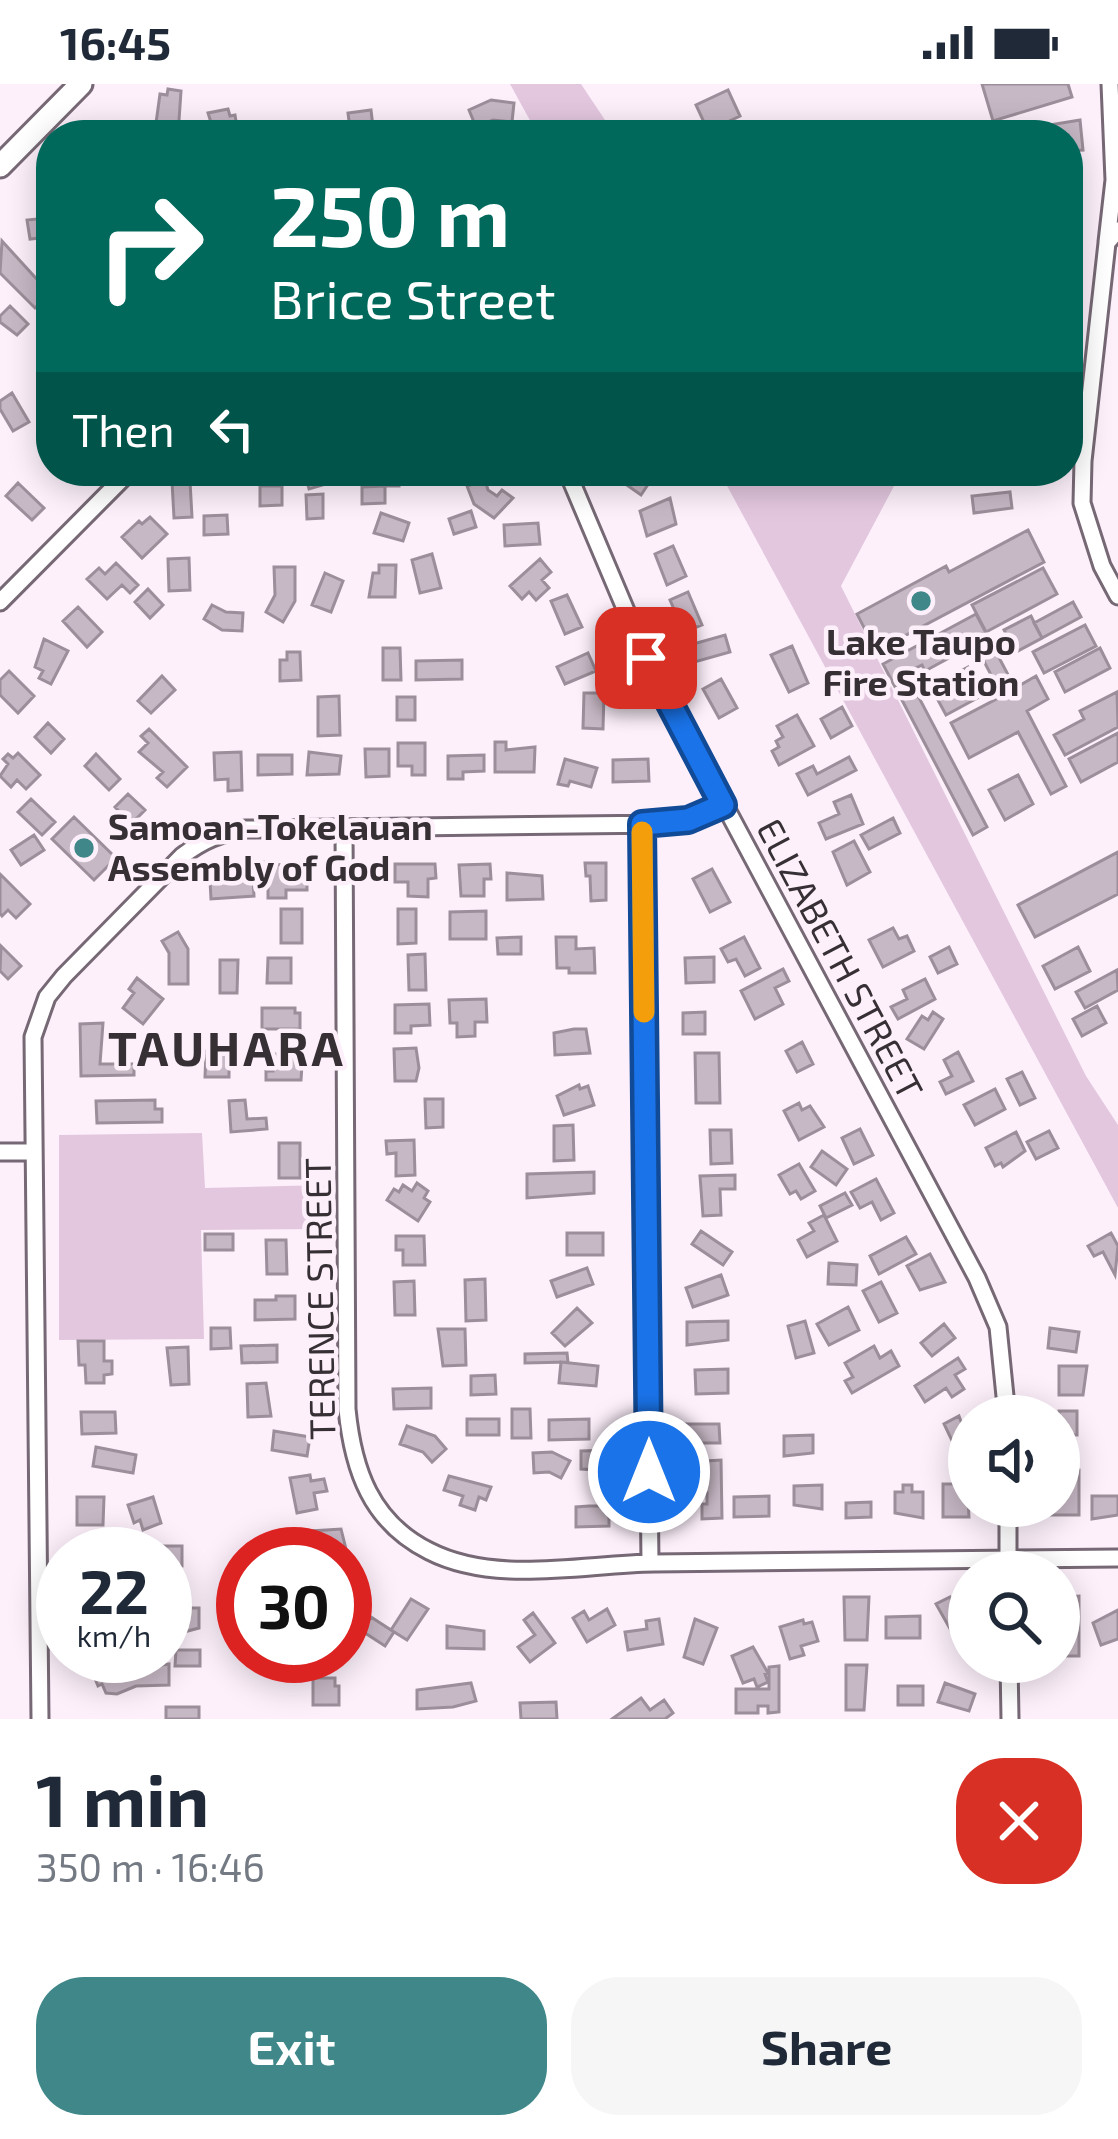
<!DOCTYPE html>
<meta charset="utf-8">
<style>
body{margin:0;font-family:"Exo 2",sans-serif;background:#f6f6f7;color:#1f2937;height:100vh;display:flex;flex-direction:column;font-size:45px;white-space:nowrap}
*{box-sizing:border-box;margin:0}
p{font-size:39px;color:#747a83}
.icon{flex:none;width:66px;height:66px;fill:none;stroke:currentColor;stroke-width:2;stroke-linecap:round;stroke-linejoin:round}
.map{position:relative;height:1635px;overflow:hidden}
.sheet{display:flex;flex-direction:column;background:#fff;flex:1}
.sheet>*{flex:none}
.banner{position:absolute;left:36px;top:36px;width:1047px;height:366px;border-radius:48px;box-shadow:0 6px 30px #0003;background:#00695c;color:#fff;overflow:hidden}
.fabs{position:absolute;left:948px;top:1311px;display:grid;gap:24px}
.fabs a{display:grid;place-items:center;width:132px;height:132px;border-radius:50%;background:#fff;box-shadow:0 6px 30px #0003;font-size:60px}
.speed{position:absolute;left:36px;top:1443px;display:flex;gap:24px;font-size:60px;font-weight:700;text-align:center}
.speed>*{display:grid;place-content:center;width:156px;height:156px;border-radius:50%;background:#fff;box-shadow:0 6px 30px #0003;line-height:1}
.speed small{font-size:30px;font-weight:400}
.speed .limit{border:18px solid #d22;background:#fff;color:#111}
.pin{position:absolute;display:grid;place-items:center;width:102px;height:102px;color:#fff;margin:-51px;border-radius:24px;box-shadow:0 6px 18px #0006}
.me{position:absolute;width:132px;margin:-66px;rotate:0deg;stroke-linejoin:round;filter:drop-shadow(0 0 9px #0008)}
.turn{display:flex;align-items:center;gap:42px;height:252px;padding:0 36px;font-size:54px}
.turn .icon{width:156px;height:156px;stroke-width:2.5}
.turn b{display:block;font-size:84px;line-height:102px}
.then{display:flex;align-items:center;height:114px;padding:0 36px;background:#0003;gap:24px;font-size:45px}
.round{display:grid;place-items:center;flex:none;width:126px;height:126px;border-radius:48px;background:#f6f6f7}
.summary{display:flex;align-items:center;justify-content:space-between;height:204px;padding:0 36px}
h1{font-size:72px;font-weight:700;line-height:90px}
.action{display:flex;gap:24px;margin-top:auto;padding:24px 36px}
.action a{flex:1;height:138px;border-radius:48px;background:#3f8789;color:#fff;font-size:48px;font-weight:700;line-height:138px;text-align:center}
.action a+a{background:#f6f6f7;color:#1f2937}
.status{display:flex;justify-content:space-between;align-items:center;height:84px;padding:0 60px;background:#fff;direction:ltr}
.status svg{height:33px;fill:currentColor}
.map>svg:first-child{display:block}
.green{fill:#e3c7df}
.building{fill:#c7b8c5;stroke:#9c8e9a;stroke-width:3}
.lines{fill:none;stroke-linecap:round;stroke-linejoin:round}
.street-casing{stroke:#766975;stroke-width:21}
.secondary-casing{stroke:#766975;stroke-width:27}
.street{stroke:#fff;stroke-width:15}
.secondary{stroke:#fff;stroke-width:21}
.route-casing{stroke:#114b97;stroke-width:30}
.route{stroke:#1a73e8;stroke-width:21}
.slow{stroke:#f59e0b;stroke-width:21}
.poi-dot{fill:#3f8789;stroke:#fdf0fb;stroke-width:4.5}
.labels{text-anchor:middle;stroke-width:9;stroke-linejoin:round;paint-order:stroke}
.poi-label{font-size:36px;font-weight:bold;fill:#363035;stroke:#fdf0fb}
.street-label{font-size:36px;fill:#363035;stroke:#fdf0fb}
.district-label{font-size:48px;font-weight:bold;letter-spacing:3px;fill:#363035;stroke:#fdf0fb}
</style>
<div class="status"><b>16:45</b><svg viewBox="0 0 49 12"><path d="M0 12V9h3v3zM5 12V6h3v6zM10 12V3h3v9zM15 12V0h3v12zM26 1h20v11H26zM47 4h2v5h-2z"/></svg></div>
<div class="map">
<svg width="1118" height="1635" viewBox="0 0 1118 1635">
<rect width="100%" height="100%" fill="#fdf0fb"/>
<path class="green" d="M510 0H581L615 51H538Z
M719 387H902L841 502 1086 992 1118 1041V1124Z
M202 1049 205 1104 324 1101 323 1145 201 1146 204 1255 59 1256V1051Z"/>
<path class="building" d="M982 0H1068L1072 13 993 37Z
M168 5 181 7 178 51H164L166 41 156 39 160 10 167 11Z
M728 6 740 32 708 47 696 21Z
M491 16 514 19 512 38 493 36 476 43 469 26Z
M228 25 230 32 235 31 237 43 232 44 234 51H215L208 29Z
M371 26 374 51H356L355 44 350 45 348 29Z
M1080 36 1083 66 1068 67V51H988Z
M47 134 51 135V153L30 155 27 136Z
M2 157 43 202 40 205 47 212 35 224 0 189Z
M10 222 28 240 17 251 0 238V232Z
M12 309 29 338 13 347 0 325V317Z
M258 387H295V396L258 398Z
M304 387H340L343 395 309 405Z
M377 387H399V402H371V389Z
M629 387H657L641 411 621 397Z
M485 396 488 406 497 412 502 406 513 414 494 434 474 420 467 402Z
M172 397H190L192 433 174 434Z
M18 399 44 424 32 436 6 412Z
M260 402H282V421L260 422Z
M385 402V419L362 420V403Z
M1010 408 1012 424 974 429 972 412Z
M323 410V434L307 435 306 411Z
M670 414 676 440 647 452 640 427Z
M471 427 476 443 454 450 449 435Z
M381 429 409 439 403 457 374 449Z
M227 431 228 450 204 451V432Z
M150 433 167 450 142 474 122 453 139 437 142 440Z
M538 439 540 460 505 462 504 441Z
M1028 446 1044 478 876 567 857 530 946 482 949 488Z
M673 462 686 492 667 501 655 470Z
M432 470 441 504 420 509 412 476Z
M189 474 190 506 169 507 168 475Z
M540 475 551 488 542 496 549 504 536 516 529 508 522 515 510 502Z
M116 479 138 501 130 509 122 501 107 515 87 495 99 484 105 490Z
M379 481H396L395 513H369L373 489H379Z
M274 483H295V517L283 538 266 528 275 511Z
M1043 484 1057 510 986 548 972 521Z
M325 489 343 497 331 528 312 521Z
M148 505 163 521 150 534 135 518Z
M688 508 702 541 684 548 670 516Z
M567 511 582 543 565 550 551 517Z
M1073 518 1081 533 1042 554 1034 539Z
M212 521 226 528 243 529 242 547 222 546 204 535Z
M78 523 102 548 87 563 63 537Z
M976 530 1015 604 1036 592 1048 615 1027 627 1066 702 1051 710 1018 648 969 674 951 639 1002 612 975 560 925 587 922 581 906 589 987 743 973 751 883 580Z
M1031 532 1042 554 1016 568 1004 546Z
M1085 541 1096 562 1044 589 1033 568Z
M725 551 730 568 691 579 686 562Z
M44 555 68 567 51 600 39 594 43 587 35 583Z
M792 562 808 599 789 608 771 571Z
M383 564H400L401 596H383Z
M1100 564 1110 584 1065 608 1055 588Z
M287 568H300L301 596 280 597V576H287Z
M588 569 596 587 565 600 557 583Z
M462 576V595L416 596V577Z
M968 583 983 611 946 631 931 603Z
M9 587 34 612 18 629 0 611V596Z
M162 592 175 606 151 629 138 617Z
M721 595 737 624 719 634 703 605Z
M1117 608 1118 643 1065 671 1054 651 1084 635 1080 627Z
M584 609H604L603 645 583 644Z
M339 612 340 651 318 652V613Z
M397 613H415V636H397Z
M842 623 852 642 831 654 821 635Z
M797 631 814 662 779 681 772 667 779 663 776 657 783 653 777 642Z
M48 639 64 655 51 669 35 653Z
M149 645 187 683 167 703 157 694 163 688 139 668 148 659 141 652Z
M1118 649V678L1081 698 1069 675Z
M495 658H506V666L535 663 534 688H495Z
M398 659H425V691H412V682H398Z
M365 665H389V692L366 693Z
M241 668 242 706 228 707V695L215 696 214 669Z
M309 668 341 672 339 690 307 691Z
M18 669 40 691 26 705 17 696 11 703 0 692 8 680 3 675 8 670 13 674Z
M96 670 120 695 109 706 85 682Z
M258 671H292V690L258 691Z
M484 671V687L463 688V695H448V672Z
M849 673 856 686 808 711 797 690 813 682 817 690Z
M565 675 597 684 591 703 570 697 568 702 558 700Z
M648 675 649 697 613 698V676Z
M1018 691 1033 720 1005 736 989 706Z
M128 710 145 726 131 740 115 723Z
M851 711 863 740 826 755 819 739 839 730 834 718Z
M31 715 55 738 42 751 18 728Z
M74 733 116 774 94 796 52 755Z
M893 734 900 749 869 765 861 751Z
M34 751 44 766 21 781 11 766Z
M854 757 870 788 847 801 833 768Z
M1118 768V810L1035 853 1018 821Z
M259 777 287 782V790H307V806H286V814H268V794H258Z
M585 779H606V816L591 817 590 792H586Z
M395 780H435L436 794 428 795V813L408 812V798H395Z
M490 780 491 795H484V812H461L459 781Z
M712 785 730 818 710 828 693 795Z
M507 789 542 792 543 815 507 816Z
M0 790 30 820 16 834 8 826 2 832 0 829Z
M253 794 254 812 211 815 210 797Z
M281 825H302V859H281Z
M398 825H416V859L398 860Z
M486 827V855H450V828Z
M893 844 899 855 907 852 914 867 883 883 869 856Z
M178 848 188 865V900H169V869L162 857Z
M521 853V870H498L497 854Z
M556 853H576V865L594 864 595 889H569V884H557Z
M744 853 760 884 745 892 736 875 728 878 721 865Z
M1 862 21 882 8 895 0 887Z
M949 863 957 880 938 889 930 873Z
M1078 863 1090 887 1055 905 1043 882Z
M425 870 426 906H409L408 871Z
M714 873V898L686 899 685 874Z
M268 874H291V899H267Z
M220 876H238L237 909H220Z
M783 885 789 897 775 904 783 920 755 935 741 907Z
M1117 886 1118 906 1085 924 1076 908Z
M137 894 163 915 143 940 123 924 134 909 129 905Z
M925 895 935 915 898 935 891 923 907 915 903 906Z
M486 915 487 938H475V952L457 953V939H450L449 916Z
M429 920 430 941 411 942V949H395V921Z
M1097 922 1106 939 1082 952 1073 935Z
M262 924H295V929H300V945H262Z
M705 928V950H683V929Z
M933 928 943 935 924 965 907 955 922 932 928 936Z
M103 939 100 980H134V991L81 992 80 940Z
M574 945H586L590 969 555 971 554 949Z
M802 958 813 980 797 988 786 967Z
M416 964 419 984 416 997H395L394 965Z
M206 967H229V993H205Z
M958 968 973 997 946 1010 940 998 952 992 944 976Z
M695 969H719L720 1019H696Z
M267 970H296V981H302L301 996H266V987H273V982L266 981Z
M1022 988 1035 1014 1020 1021 1007 995Z
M579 1001 580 1005 588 1002 594 1021 564 1031 557 1012Z
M995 1005 1005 1025 975 1041 964 1021Z
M425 1015H443V1043L426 1044Z
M155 1016V1025H162V1038L97 1039 96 1017Z
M245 1016 247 1035 266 1034 267 1045 231 1048 229 1017Z
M799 1019 802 1026 810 1022 824 1043 799 1056 784 1027Z
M573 1041 574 1076 554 1077V1042Z
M860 1045 873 1071 854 1080 842 1054Z
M710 1046H731L732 1079 711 1080Z
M1049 1047 1058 1064 1036 1075 1027 1058Z
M1016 1048 1025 1067 1003 1083 1001 1079 995 1082 986 1064Z
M414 1056 415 1091 396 1092V1069L387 1070 386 1057Z
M279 1059H300V1094H279Z
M822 1067 847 1085 836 1101 811 1083Z
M799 1080 815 1107 801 1115 796 1107 790 1110 779 1091Z
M594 1088V1109L527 1114V1090Z
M735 1091V1105H720L721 1131 703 1132 700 1092Z
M876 1095 894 1129 881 1136 872 1118 860 1124 851 1108Z
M417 1099 428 1107 424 1114 430 1118 418 1137 387 1116 394 1105 399 1108 403 1101 412 1107Z
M845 1109 852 1121 826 1134 820 1122Z
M824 1131 837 1157 807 1173 798 1156 814 1147 809 1139Z
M701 1147 732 1168 723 1181 692 1160Z
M567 1149H603V1171H567Z
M1111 1149 1118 1162 1115 1191 1103 1168 1094 1172 1088 1162Z
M205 1150H233V1166H205Z
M396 1152H424L425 1181H403V1166H396Z
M906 1153 916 1170 879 1190 870 1172Z
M266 1156H286L287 1190H267Z
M930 1170 945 1198 920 1206 907 1182Z
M829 1179 857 1181 856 1201 828 1200Z
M587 1184 593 1200 557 1213 551 1197Z
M721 1191 728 1211 693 1223 686 1204Z
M485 1195 486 1236 466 1237 465 1196Z
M414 1197 415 1231H395L394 1198Z
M881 1198 897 1229 879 1238 863 1207Z
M276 1212H295V1235L255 1236V1216H276Z
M848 1223 859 1246 829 1261 817 1240Z
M577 1224 592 1239 565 1262 552 1249Z
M728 1237V1256L687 1261V1238Z
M805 1237 814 1269 796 1274 788 1242Z
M944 1240 955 1254 932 1272 921 1259Z
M211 1244H230L231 1264 211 1265Z
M1050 1244 1079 1248 1076 1268 1048 1264Z
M438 1245H465L466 1281 443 1282Z
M78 1257H104V1277H112V1290L104 1291V1299H86L85 1281H79Z
M277 1261V1278L242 1279 241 1262Z
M874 1262 880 1274 891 1267 899 1282 852 1309 845 1297 853 1293 845 1279Z
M188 1263 189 1300 171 1301 167 1264Z
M567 1269 568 1278 525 1279V1270Z
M958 1274 965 1285 955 1291 964 1305 952 1313 946 1304 925 1318 915 1302Z
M561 1278 598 1282 596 1302 559 1299Z
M1059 1282H1087L1083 1311H1059Z
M728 1285V1309L696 1310 695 1286Z
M495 1291 496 1310 471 1311V1292Z
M266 1299 271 1332 248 1333 247 1300Z
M431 1304V1324L394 1325 393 1305Z
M512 1325H530L531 1354H512Z
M1059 1327H1077V1351H1059Z
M81 1328H115L116 1349 82 1350Z
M959 1332 969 1359 956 1365 944 1340Z
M467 1335H499V1351H467Z
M589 1335V1355L549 1356V1336Z
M683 1340H719L720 1359H702V1368H689V1359H683Z
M407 1342 435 1352 446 1365 432 1378 423 1368 400 1360Z
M274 1347 310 1353 307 1372 272 1366Z
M813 1351V1369L784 1372V1352Z
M96 1363 136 1371 133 1389 93 1382Z
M612 1366 613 1387 581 1385V1367Z
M552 1368 570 1377 561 1394 549 1388 534 1389 533 1369Z
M721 1376 722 1434 702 1435V1420H707V1409L697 1410V1398H706V1377Z
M1059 1386H1079V1431H1049V1422H1059Z
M310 1391 311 1397 324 1395 327 1407 314 1409 317 1425 297 1429 290 1394Z
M449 1392 491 1403 486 1416 479 1413 475 1426 460 1421 463 1412 444 1406Z
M943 1400H967L969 1433H943Z
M822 1401V1425L794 1421V1402Z
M903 1401H912V1408H923V1434L895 1429V1408H903Z
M769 1412V1432L734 1433V1413Z
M1092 1412H1118V1431L1092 1435Z
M77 1413H104L103 1441H77Z
M153 1413 161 1439 143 1446 140 1436 134 1439 128 1421Z
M871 1418V1433L846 1434V1419Z
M589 1422H609V1442L576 1443V1423Z
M341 1445 346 1465H311V1447Z
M156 1462H182V1482H165V1470H156Z
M1079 1512V1572H1063L1059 1536H1065V1513Z
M844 1513H869L867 1556H845Z
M950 1513 966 1543 953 1550 936 1520Z
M411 1515 428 1525 407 1556 391 1546Z
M165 1524H199V1544L165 1553Z
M607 1525 615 1541 587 1558 573 1534 584 1527 589 1536Z
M1118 1526V1555L1101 1561 1093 1539Z
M533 1529 555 1559 530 1578 518 1563 535 1551 524 1536Z
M920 1532V1554H886V1533Z
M371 1533 394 1548 385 1562 362 1547Z
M659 1535 663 1560 628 1566 625 1548 647 1545 646 1537Z
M695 1535 717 1544 703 1580 684 1573Z
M803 1536 804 1540 812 1538 818 1557 801 1562 804 1571 790 1575 780 1543Z
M447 1542 484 1547V1565L447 1564Z
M753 1563 768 1589 765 1590 768 1598 757 1603 754 1595 743 1599 732 1572Z
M176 1566H200V1582H175Z
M108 1572H126L131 1585 169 1580V1601L136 1602 117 1610 106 1609 102 1600 98 1602 89 1580Z
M846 1581H867L864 1626H846Z
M779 1582V1628L768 1629V1622H758V1629H736V1605H769V1583Z
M313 1594H335V1602H339V1621H313Z
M471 1599 476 1617 453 1623 417 1625V1606Z
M945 1599 975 1610 969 1627 938 1618Z
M898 1602H923V1621H898Z
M641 1614 650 1626 664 1616 673 1629 665 1635H612Z
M556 1618 557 1635H521L520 1619Z
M166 1623H199V1635H166Z"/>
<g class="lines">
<defs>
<path id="street" d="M1118 146 1107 159 1083 377 1082 419 1102 482 1118 512
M1107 158 1114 96 1110 0
M567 387 646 574 977 1194 998 1243 1007 1332
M0 518 130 387
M642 740 650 1479
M344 744 347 1325C353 1386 371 1438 429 1467 495 1501 583 1480 654 1479 808 1476 963 1475 1118 1474
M0 1068H33
M1008 1422V1488
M1009 1578 1010 1635
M40 1635 33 953 47 913 64 892 182 772C203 756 220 749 246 745L664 740 688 736 723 721"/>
<path id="secondary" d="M0 82 81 0"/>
</defs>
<use href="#street" class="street-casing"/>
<use href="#secondary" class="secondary-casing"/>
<use href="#street" class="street"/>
<use href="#secondary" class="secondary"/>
</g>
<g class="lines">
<defs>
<path id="route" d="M646 574 723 721 688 736 642 740 649 1388"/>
</defs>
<use href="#route" class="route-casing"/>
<use href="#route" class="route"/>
<path class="slow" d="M642 748 644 928"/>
</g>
<g class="poi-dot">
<circle cx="921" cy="517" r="12"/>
<circle cx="84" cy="764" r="12"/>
</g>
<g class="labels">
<g class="poi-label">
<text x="921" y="571">Lake Taupo<tspan x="921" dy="41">Fire Station</tspan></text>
<text x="108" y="756" text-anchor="start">Samoan-Tokelauan<tspan x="108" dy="41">Assembly of God</tspan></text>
</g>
<g class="street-label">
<text transform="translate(840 875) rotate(62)" y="13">ELIZABETH STREET</text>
<text transform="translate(320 1215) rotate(-91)" y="13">TERENCE STREET</text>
</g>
<g class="district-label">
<text x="227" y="982">TAUHARA</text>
</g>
</g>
</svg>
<div class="fabs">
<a><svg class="icon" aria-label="sound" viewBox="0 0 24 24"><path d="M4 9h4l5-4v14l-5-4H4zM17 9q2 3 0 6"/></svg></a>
<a><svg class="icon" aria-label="search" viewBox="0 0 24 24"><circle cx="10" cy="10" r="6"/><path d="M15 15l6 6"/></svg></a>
</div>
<div class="speed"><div>22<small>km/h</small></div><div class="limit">30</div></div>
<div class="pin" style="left:646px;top:574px;background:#d93025"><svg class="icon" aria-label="arrive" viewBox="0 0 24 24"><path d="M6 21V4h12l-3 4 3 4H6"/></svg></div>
<svg class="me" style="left:649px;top:1388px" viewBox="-20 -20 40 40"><circle r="17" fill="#1a73e8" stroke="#fff" stroke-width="3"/><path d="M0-11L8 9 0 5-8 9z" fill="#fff"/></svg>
<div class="banner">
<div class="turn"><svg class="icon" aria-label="right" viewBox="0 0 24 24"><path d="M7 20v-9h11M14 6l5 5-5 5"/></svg><div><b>250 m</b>Brice Street</div></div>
<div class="then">Then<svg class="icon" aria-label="left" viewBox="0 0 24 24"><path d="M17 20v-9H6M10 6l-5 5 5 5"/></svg></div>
</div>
</div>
<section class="sheet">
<div class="summary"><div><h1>1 min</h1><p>350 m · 16:46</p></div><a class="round" style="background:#d93025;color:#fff"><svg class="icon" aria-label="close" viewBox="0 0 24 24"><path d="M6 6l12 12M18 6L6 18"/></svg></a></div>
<div class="action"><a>Exit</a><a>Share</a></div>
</section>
